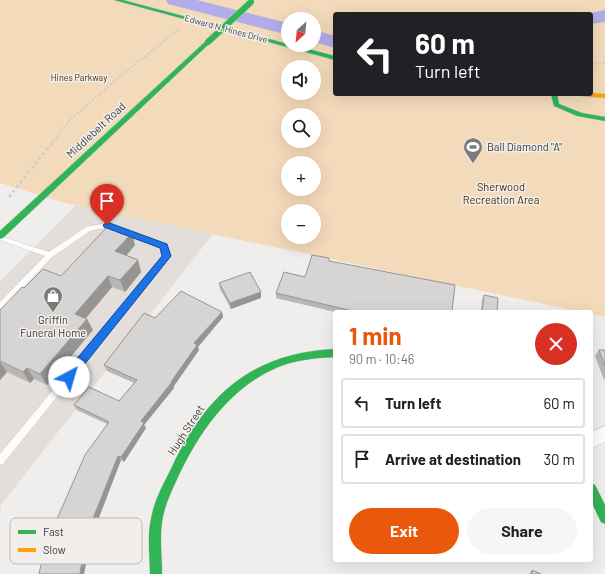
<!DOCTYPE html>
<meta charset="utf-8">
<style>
body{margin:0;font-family:Barlow,sans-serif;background:#f6f6f6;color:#202124;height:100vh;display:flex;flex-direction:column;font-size:15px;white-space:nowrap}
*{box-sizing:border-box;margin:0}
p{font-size:13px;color:#757577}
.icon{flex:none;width:22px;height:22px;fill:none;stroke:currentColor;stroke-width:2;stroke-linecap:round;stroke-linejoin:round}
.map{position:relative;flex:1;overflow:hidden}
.drawer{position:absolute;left:333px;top:310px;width:260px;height:252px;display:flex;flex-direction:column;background:#fff;border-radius:4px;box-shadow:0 4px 16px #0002}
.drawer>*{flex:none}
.top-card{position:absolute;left:333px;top:12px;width:260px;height:84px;border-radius:4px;box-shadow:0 4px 16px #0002;background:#202124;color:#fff;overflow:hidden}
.needle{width:26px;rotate:207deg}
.fabs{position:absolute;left:281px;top:12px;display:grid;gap:8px}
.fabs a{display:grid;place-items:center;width:40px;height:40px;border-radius:50%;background:#fff;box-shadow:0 4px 16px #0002;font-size:20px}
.pin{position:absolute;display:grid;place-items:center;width:34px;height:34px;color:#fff;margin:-41px -17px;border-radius:50% 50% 50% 0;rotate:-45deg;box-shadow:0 0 4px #0007}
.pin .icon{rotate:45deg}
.me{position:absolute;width:44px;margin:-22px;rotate:39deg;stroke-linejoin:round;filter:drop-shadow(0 0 3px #0008)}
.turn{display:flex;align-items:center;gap:14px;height:84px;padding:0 16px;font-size:18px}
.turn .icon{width:52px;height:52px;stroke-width:2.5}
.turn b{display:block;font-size:28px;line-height:34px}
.round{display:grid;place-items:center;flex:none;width:42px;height:42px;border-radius:21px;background:#f6f6f6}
.head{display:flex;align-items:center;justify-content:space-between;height:68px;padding:0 16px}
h1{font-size:24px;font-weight:700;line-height:30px;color:#ea580c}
.button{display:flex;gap:8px;margin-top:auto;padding:8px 16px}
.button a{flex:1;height:46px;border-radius:24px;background:#ea580c;color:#fff;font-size:16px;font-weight:700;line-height:46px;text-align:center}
.button a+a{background:#f6f6f6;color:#202124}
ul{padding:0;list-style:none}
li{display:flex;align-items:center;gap:12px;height:50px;margin:0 8px 6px;padding:0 8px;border:2px solid #e0e0e0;border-radius:4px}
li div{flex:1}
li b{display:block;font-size:15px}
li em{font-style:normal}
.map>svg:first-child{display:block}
.built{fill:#e3ded9}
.green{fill:#f3daba;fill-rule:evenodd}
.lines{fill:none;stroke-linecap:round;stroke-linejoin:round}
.river{fill:#b2ade9;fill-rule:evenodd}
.lane-casing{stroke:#cbcac8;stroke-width:1}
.street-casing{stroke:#cbcac8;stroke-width:1}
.fast-casing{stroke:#cbcac8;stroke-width:1}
.slow-casing{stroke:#cbcac8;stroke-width:1}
.path-far1{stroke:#cecdcd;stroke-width:2;stroke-dasharray:2 2;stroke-linecap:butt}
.path{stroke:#cecdcd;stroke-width:2.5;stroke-dasharray:3 3;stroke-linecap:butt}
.lane{fill:#fdfcfc;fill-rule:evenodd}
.street{fill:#fdfcfc;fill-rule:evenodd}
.fast{fill:#30b455;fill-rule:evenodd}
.slow{fill:#ff9f0a;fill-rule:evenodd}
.fast-bridge-casing{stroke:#cbcac8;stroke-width:7;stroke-linecap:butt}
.fast-bridge{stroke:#30b455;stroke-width:6}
.wall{fill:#b8b7b5}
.shaded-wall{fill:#969594}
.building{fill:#d6d5d3;stroke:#969594}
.route{fill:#1a73e8;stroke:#114b97}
.labels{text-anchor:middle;stroke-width:3;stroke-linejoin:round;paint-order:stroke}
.far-street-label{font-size:9px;fill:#3e3d3c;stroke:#f1eeeb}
.far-park-label{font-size:9px;fill:#472d07;stroke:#f1eeeb}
.street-label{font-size:11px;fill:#3e3d3c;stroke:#f1eeeb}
.poi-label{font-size:11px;fill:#3e3d3c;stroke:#f1eeeb;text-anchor:start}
.park-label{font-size:11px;fill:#472d07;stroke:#f1eeeb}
.key{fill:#f1eeeb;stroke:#bbb9b6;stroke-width:1}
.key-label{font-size:11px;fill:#3e3d3c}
</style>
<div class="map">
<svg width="605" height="574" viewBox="0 0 605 574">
<rect width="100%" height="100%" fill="#f0eeec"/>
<path class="built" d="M76 205 213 234 1 505 0 513V281Z"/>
<path class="green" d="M0 0H605V317L591 314V312H581L61 202 0 183ZM335 14H591V94H335ZM288 19H314V45H288ZM288 67H314V93H288ZM288 115H314V141H288ZM288 163H314V189H288ZM288 211H314V237H288Z"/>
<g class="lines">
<path class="river" d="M166 0H197L288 23V35L168 4Z
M605 10V22L591 24V14H584Z
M314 30 335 36V48L314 42Z"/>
<defs>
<path id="lane" d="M107 223 166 244 170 256 3 464 0 465V454L164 256 161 248 107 227 90 231 52 257 3 309 0 310V302L45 256 0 240V236L49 252 86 227Z"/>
<path id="street" d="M605 426V442L591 448V432Z"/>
<path id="fast" d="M114 0H123L288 44V45H293L335 56V60Z
M206 41 211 42 3 238 0 239V231Z
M551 94H557L559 104 582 113 605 117V121L577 116 554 106Z
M335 349V357C315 358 294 360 276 368 228 389 198 434 177 479 171 492 166 503 163 516 159 535 162 555 162 574H150C150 556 147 537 151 519 154 501 163 485 171 469 205 395 252 353 335 349Z
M591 483 595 485 605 505V524L601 522 591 501Z"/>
<path id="slow" d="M591 93 605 94V98L581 96 578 94H591Z"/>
</defs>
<use href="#lane" class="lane-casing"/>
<use href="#street" class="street-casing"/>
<use href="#fast" class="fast-casing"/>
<use href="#slow" class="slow-casing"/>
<path class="path-far1" d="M591 64 605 63
M51 144 70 120 116 80 179 29"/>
<path class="path" d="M9 197 52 143"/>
<use href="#lane" class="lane"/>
<use href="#street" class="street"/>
<use href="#fast" class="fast"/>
<use href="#slow" class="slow"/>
<defs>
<path id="fast-bridge" d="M208 42 251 2"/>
</defs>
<use href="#fast-bridge" class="fast-bridge-casing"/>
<use href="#fast-bridge" class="fast-bridge"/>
</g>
<path class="wall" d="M135 245 126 256 138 260 141 272 125 292 112 287 86 318 87 319 93 330 47 385 34 379 30 383 7 372 0 380V310L24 288 61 276Z
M329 258V261L452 311 455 312H335L276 298V293L305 277Z
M219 283 261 292V298L231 309 220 289Z
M484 295 497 312H481L482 300Z
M222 312 223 317 198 347 199 350 174 386V388L144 425 146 428 124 462 121 460 98 520 92 557 87 558 84 574H39L57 519 107 424 77 410 74 405 119 401 134 383 107 371 104 365 155 318Z
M599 350H605V380H604L595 356Z
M532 570 541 574H529Z"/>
<path class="shaded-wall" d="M132 233 135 245 120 263 115 251Z
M138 260 141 272 125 292 120 280Z
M108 276 112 287 80 325 75 314Z
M261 292V298L231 309 230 303Z
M222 312 223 317 198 347 199 350 174 386V388L144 425 146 428 124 462 121 457 141 421 171 382 194 343Z
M87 319 93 330 47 385 40 374Z
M0 362 7 372 0 380Z
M27 368 34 379 30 383 23 372Z
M118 456 121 460 98 520 92 557 88 554 94 516Z
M83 554 87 558 84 574H80Z"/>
<path class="building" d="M109 225 132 233 115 251 138 260 120 280 108 276 75 314 87 319 40 374 27 368 23 372 0 361V310L22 287 24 288 43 269 61 276Z
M312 255 329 258V261L455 285 452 311 455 312H357L276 293 284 272 305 277Z
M250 272 261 292 230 303 219 283Z
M181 291 222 312 194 343 197 345 171 382H172L141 421 144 423 121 457 118 456 94 516 88 554H83L80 574H39L51 519H57L85 455 109 422 74 405 89 387 119 401 137 380 104 365 144 313 155 318Z
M484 295 498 298 497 312H482Z
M599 350H605V366Z
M532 570 541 574H532Z"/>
<path class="route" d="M107 222 167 244 171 256 72 380 69 381 65 380 64 377 65 373 162 256 160 248 104 227 103 225Z"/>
<defs>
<symbol id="stadium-pin" viewBox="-11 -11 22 30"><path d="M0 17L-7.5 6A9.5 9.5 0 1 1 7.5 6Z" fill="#7c7b7a" stroke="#f1eeeb"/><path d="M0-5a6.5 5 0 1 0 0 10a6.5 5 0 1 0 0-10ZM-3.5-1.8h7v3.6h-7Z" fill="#fff"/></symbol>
<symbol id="shop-pin" viewBox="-11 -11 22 30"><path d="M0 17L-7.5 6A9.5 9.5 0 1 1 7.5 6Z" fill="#7c7b7a" stroke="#f1eeeb"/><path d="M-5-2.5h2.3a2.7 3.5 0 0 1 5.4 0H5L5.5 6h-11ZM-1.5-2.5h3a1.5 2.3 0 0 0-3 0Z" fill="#fff"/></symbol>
</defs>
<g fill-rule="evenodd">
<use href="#stadium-pin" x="462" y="136" width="22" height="30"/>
<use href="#shop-pin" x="42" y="285" width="22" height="30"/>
</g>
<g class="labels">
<g class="far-street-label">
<text transform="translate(226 29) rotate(15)" y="3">Edward N. Hines Drive</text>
</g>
<g class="far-park-label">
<text x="79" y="81">Hines Parkway</text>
</g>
<g class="street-label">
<text transform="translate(96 130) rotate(-43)" y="4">Middlebelt Road</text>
<text transform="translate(186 430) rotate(-57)" y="4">Hugh Street</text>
</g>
<g class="poi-label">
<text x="487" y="151">Ball Diamond "A"</text>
<text x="53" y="324" text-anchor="middle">Griffin<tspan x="53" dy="13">Funeral Home</tspan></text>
</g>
<g class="park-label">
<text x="501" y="191">Sherwood<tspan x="501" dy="13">Recreation Area</tspan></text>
</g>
</g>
<rect x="10" y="518" width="132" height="46" rx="6" class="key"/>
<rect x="18" y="530" width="18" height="4" fill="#30b455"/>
<rect x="18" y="548" width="18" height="4" fill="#ff9f0a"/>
<g class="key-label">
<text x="43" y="536">Fast</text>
<text x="43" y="554">Slow</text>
</g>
</svg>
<div class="fabs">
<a><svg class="needle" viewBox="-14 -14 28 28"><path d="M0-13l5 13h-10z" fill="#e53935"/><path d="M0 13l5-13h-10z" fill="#757577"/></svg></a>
<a><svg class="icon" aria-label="sound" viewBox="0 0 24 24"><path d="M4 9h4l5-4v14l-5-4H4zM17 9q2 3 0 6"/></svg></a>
<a><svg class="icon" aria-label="search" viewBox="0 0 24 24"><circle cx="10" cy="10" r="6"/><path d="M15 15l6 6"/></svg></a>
<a>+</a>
<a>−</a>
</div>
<div class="pin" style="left:107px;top:225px;background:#d93025"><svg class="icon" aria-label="arrive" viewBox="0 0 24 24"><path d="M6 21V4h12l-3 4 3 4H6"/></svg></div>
<svg class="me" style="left:69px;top:377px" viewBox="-20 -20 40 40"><circle r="19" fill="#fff"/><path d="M0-13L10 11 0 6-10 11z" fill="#1a73e8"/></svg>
<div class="top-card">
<div class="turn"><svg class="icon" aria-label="left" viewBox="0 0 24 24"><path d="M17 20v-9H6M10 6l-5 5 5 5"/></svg><div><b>60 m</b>Turn left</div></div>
</div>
<section class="drawer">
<div class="head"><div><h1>1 min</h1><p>90 m · 10:46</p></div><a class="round" style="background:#d93025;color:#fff"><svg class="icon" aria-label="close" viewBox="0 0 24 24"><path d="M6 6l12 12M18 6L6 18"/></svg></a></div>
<ul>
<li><svg class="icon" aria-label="left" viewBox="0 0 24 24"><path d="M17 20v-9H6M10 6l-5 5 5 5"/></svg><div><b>Turn left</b></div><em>60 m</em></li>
<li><svg class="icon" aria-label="arrive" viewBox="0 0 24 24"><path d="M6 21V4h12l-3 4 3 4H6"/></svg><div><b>Arrive at destination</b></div><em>30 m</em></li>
</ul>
<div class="button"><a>Exit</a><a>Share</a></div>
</section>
</div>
